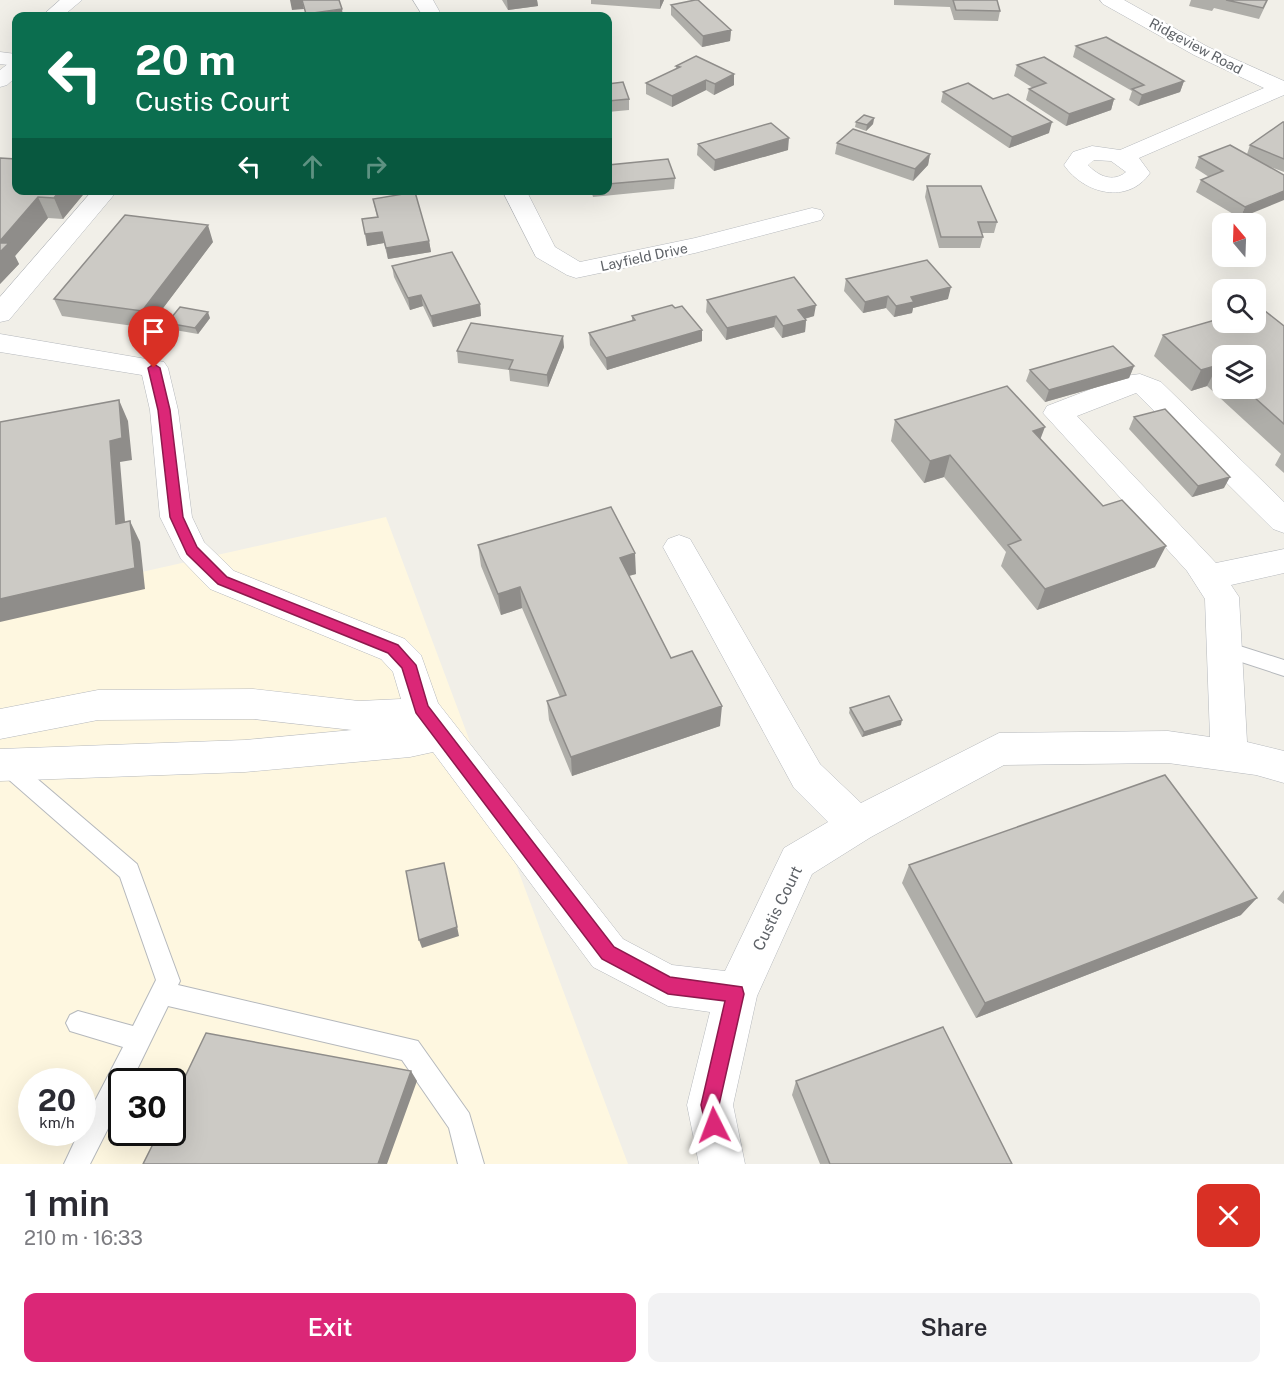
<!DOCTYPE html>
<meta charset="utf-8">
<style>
body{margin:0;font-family:"Public Sans",sans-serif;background:#f2f2f3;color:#2b2b33;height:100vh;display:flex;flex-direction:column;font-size:22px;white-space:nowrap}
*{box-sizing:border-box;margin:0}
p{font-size:20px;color:#7c7c81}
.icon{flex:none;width:33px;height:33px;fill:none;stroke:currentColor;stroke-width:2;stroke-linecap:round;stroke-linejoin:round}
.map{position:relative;height:1164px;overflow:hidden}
.panel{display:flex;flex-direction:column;background:#fff;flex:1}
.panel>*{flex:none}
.hud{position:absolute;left:12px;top:12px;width:600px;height:183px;border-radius:12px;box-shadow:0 6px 24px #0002;background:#0b6e4f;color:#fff;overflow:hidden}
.needle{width:39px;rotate:341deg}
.tools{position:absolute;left:1212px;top:213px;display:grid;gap:12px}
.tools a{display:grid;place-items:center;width:54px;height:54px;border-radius:12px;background:#fff;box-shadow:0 6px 24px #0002;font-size:30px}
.speed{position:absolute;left:18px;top:1068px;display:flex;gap:12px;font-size:30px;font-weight:700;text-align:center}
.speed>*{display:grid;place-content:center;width:78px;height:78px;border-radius:50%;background:#fff;box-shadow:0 6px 24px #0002;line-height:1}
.speed small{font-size:15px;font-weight:400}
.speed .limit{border:3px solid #111;border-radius:9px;background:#fff;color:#111}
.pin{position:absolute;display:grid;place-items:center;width:51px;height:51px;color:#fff;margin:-62px -26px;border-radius:50% 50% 50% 0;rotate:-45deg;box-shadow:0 0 6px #0007}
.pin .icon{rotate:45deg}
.me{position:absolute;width:66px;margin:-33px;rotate:357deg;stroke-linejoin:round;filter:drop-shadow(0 0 4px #0008)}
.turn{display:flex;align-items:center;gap:21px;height:126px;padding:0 24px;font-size:27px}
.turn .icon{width:78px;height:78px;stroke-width:2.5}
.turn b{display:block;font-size:42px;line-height:51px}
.lanes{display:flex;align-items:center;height:57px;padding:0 24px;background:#0003;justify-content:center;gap:30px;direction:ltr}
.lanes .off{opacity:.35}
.round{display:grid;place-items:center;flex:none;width:63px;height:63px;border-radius:12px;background:#f2f2f3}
.head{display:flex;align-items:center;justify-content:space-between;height:102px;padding:0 24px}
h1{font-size:36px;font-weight:600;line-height:45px}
.action{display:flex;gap:12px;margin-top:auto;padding:12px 24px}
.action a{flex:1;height:69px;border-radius:12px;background:#db2777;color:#fff;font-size:24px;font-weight:600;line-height:69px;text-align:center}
.action a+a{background:#f2f2f3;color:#2b2b33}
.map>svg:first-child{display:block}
.commercial{fill:#fef7e0;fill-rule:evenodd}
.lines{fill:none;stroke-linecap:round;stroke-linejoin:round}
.lane-casing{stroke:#b5b8bc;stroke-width:2}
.street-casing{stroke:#b5b8bc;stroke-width:1}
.secondary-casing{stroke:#b6babf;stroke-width:1}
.lane{fill:#fff;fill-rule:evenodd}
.street{fill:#fff;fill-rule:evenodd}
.secondary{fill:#fff;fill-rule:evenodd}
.wall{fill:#afaea9;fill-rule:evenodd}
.shaded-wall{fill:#8f8d8a}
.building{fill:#cccac5;stroke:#8f8d8a;stroke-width:1.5}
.route{fill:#db2777;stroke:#8e194d;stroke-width:1.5}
.labels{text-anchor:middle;stroke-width:4.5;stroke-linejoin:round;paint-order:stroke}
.far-street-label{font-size:14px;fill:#5f6368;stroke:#fff}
.street-label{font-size:16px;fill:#5f6368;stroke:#fff}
</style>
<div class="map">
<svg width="1284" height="1164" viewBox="0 0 1284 1164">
<rect width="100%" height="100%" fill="#f1efe8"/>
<path class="commercial" d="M386 517 628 1164H0V604ZM32 1082H82V1132H32ZM122 1082H172V1132H122Z"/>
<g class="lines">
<defs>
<path id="lane" d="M1224 641 1284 660V676L1217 654 1215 649 1217 644Z
M0 750 7 753 137 864 180 981 178 985 418 1041 469 1113 484 1164H458L449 1128 402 1060 168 1006 131 1082H122V1101L90 1164H64L79 1132H82V1126L123 1047 70 1031 66 1023 70 1015 78 1011 133 1026 156 980 120 877 0 772Z"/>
<path id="street" d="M413 0H433L442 16H423Z
M1100 0H1124L1208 47 1284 81V95L1139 158 1150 173C1128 205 1084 194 1064 165L1073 152 1092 146 1120 150 1264 88 1194 55 1103 4ZM1094 160 1111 161 1126 172C1113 183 1098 176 1088 165Z
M0 52 16 54V66L0 64Z
M93 190H118L9 320 0 322V297Z
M502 190H526L555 247 580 262 695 238 812 208 821 210 824 215 821 220 695 253 576 278 567 275 536 257Z
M0 334 164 362 168 368 178 410 192 517 204 542 234 571 405 639 421 655 438 703 623 939 672 965 725 971 784 848 828 822 794 788 663 547 668 539 679 535 690 539 820 764 861 803 999 733 1168 731 1210 737 1205 599 1187 571 1043 413 1047 406 1125 376 1140 374 1161 382 1284 502V533L1273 529 1136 393 1077 416 1216 563 1284 549V573L1231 585 1239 597 1247 742 1284 751V783L1256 775 1168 763 1004 765 871 837 812 874 757 996 733 1105 745 1164H699L687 1105 710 1012 668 1006 593 967 433 752 410 757 245 772 0 781V749L245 740 352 730 253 719 98 720 0 739V709L98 690 253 689 359 701 401 699 393 672 381 659 210 589 181 559 160 517 150 410 142 375 0 352Z"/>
<path id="secondary" d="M60 0H82L63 16H42Z
M16 61V77L7 85 0 87V70L9 63Z"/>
</defs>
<use href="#lane" class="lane-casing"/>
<use href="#street" class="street-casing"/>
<use href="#secondary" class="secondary-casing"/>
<use href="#lane" class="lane"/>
<use href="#street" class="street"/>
<use href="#secondary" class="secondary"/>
</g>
<path class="wall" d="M502 0H537L538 6 508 10Z
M591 0H664L660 9 591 4Z
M894 0H997L1000 11 998 21 954 20 950 7 894 5Z
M1191 0H1268L1259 19 1214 8 1212 11 1189 6Z
M671 5 731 30 730 41 702 47 671 15Z
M1076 46 1184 81 1180 92 1138 106 1129 100 1132 91 1073 57Z
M1017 65 1114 99 1111 110 1066 126 1026 100 1029 89 1033 88 1014 76Z
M676 66 734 85 714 95 706 90 672 107 646 94V83L676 69Z
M608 84 629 99V110L608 112Z
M943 92 1049 133 1009 148 941 102Z
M874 118 873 124 866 131 855 127 856 122Z
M1284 122V172L1265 165 1240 218 1196 192 1201 180 1209 177 1195 168 1199 157 1247 154 1250 145Z
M837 143 930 154 928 165 913 181 835 154Z
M698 144 788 150 714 171 697 155Z
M608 165 675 178 674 189 593 197 591 190H608Z
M927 186 997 222 994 233H982L983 237 980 248H939L925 197Z
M16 190H87L63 219 48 218 15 256 19 264 0 284Z
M373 199 429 241 431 252 388 259 384 243 367 246 377 217Z
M213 242 148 328 62 316 54 299Z
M392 266 480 304 481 316 433 327 423 306 410 310 394 277Z
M846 279 948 299 913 308 912 313 894 317 886 308 863 313 844 291Z
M707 300 814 316 805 319 806 320 805 332 782 338 774 327 726 340 706 312Z
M632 316 702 341 607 370 590 345 589 333 632 321Z
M210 318 198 334 169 329 167 323Z
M1284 326V473L1275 465 1281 454 1207 386 1191 391 1154 356 1163 335ZM1222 356 1256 388H1222Z
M564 347 548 387 510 381 509 370 458 363 457 351Z
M1134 366 1129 378 1045 402 1026 381 1030 370Z
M1134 417 1224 488 1192 497 1129 429Z
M895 420 1041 439 1155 567 1037 610 1001 566 1006 552 944 477 924 483 891 441Z
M478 545 636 574 629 576 671 658 720 726 572 776 549 720 547 701 560 697 522 608 501 615 481 566Z
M850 708 901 725 862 737 849 713Z
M909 865 1241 915 976 1018 902 883Z
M1284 890V904L1277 899Z
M796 1081 1012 1164H820L792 1095Z"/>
<path class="shaded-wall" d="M290 0H302L304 9 292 10Z
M507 0H537L538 6 508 10Z
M660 0H664L660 9Z
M342 9 343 16H307L306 14Z
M731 30 730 41 702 47 703 36Z
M734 74V85L714 95 715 84Z
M706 80V90L672 107V96Z
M1184 81 1180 92 1138 106 1142 95Z
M1114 99 1111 110 1066 126 1069 114Z
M874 118 873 124 866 131 867 125Z
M1052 122 1049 133 1009 148 1012 137Z
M789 138 788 150 714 171 715 160Z
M930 154 928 165 913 181 915 169Z
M60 190H87L63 219 54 198Z
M1284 191V200L1240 218 1245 207Z
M38 197 48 218 15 256 19 264 0 284V241Z
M208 225 213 242 148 328 142 311Z
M382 232 384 243 367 246 365 234Z
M429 241 431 252 388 259 386 248Z
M951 287 948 299 913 308 912 313 894 317 896 306 911 297Z
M421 295 423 306 410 310 408 298Z
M888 296 886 308 863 313 865 302Z
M480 304 481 316 433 327 431 316Z
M816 305 814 316 796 321 798 310Z
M208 312 210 318 198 334 195 328Z
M776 316 774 327 726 340 727 328Z
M806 320 805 332 782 338 783 326Z
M702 330V341L607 370 606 358Z
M563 336 564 347 548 387 547 375Z
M1218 365 1207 386 1191 391 1201 370Z
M1134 366 1129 378 1045 402 1049 390Z
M119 400 128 421 132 460 120 462 127 545 116 524 110 441Z
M1045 427 1037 448 1033 431Z
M950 455 944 477 924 483 930 461Z
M1230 477 1224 488 1192 497 1198 486Z
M130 521 140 542 145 589 0 622V599Z
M1166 546 1155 567 1037 610 1045 589Z
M635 553 636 574 620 578V558Z
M520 587 522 608 501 615 498 594Z
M722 706 720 726 572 776 571 757Z
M902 720 901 725 862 737 864 732Z
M444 863 459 936 422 948 419 940Z
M1257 898 1241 915 976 1018 985 1003Z
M411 1071 417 1081 387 1164H378Z"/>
<path class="building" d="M302 0H339L342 9 306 14Z
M695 0H698L731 30 703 36 671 5Z
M953 0H997L1000 11 956 10Z
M1226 0H1267L1263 8Z
M1106 37 1184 81 1142 95 1132 89 1144 85 1076 46Z
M696 56 734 74 715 84 706 80 672 96 646 83 680 67 676 66Z
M1044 57 1114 99 1069 114 1029 89 1046 83 1017 65Z
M623 82 629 99 608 101V84Z
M968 83 993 99 1008 94 1052 122 1012 137 943 92Z
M864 115 874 118 867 125 856 122Z
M1283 122H1284V159L1250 145Z
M771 123 789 138 715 160 698 144Z
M853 129 930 154 915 169 837 143Z
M1230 145 1284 175V191L1245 207 1201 180 1223 171 1199 157Z
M0 158 16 159V190H60L54 198 38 197 0 241Z
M668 159 675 178 608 184V165Z
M927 186H981L997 222H978L983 237H941Z
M415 192 429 241 386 248 382 232 365 234 362 219 378 217 373 199Z
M125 215 208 225 142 311 54 299Z
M0 243H9L0 252Z
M452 252 480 304 431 316 421 295 408 298 392 266Z
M927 260 951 287 911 297 914 302 896 306 888 296 865 302 846 279Z
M794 277 816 305 798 310 806 320 783 326 776 316 727 328 707 300Z
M672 305 675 308 682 306 702 330 606 358 589 333 635 320 632 316Z
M180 307 208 312 195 328 167 323Z
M1260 307 1284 326V424L1244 388H1256V356H1222V369L1218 365 1201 370 1163 335 1222 318V322H1256V309Z
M471 323 563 336 547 375 509 369 513 360 457 351Z
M1113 346 1134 366 1049 390 1030 370Z
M1007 386 1045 427 1033 431 1103 506 1122 500 1166 546 1045 589 1008 545 1021 540 950 455 930 461 895 420Z
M119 400 122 438 110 441 116 524 130 521 135 568 0 599V422Z
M1165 409 1230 477 1198 486 1134 417Z
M611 507 635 553 620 558 671 658 692 651 722 706 571 757 547 701 566 695 520 587 498 594 478 545Z
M889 696 902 720 864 732 850 708Z
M1165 775 1257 898 985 1003 909 865Z
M444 863 457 927 419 940 406 871Z
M943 1027 1012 1164H830L796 1081Z
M206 1033 411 1071 378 1164H143L159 1132H172V1104Z"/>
<path class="route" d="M154 364 160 368 170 410 183 517 197 547 227 577 398 645 416 665 428 706 614 947 670 977 742 987 744 994 719 1105 723 1125 721 1131 714 1134 707 1131 701 1105 725 1001 668 994 602 959 416 713 402 668 388 653 218 584 187 554 170 517 158 410 148 368Z"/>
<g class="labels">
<g class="far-street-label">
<text transform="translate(1196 46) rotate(28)" y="5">Ridgeview Road</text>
<text transform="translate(644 257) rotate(-12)" y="5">Layfield Drive</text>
</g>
<g class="street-label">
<text transform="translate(777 908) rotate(-64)" y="6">Custis Court</text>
</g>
</g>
</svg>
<div class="tools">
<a><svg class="needle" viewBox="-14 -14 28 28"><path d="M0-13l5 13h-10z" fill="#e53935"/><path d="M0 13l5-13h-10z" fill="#7c7c81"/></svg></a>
<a><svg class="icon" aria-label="search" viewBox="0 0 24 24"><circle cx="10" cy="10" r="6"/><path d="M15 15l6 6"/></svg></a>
<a><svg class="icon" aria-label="layers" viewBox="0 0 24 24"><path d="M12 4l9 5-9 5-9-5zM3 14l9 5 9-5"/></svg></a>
</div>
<div class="speed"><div>20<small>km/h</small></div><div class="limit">30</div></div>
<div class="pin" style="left:154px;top:368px;background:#d93025"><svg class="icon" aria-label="arrive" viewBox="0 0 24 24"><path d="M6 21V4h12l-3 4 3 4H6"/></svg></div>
<svg class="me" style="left:714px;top:1125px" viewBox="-20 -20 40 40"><path d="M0-17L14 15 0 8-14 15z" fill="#db2777" stroke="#fff" stroke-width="4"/></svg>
<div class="hud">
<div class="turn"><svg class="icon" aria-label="left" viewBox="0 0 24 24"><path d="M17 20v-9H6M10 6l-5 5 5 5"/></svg><div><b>20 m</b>Custis Court</div></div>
<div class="lanes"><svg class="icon" aria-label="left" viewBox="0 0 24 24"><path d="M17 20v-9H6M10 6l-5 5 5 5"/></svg><svg class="icon off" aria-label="ahead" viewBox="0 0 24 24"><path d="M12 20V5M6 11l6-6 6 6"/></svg><svg class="icon off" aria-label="right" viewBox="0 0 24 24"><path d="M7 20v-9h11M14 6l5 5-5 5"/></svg></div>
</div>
</div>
<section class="panel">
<div class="head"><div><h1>1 min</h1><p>210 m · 16:33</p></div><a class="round" style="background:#d93025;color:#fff"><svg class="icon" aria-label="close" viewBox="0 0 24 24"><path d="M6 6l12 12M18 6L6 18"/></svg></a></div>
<div class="action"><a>Exit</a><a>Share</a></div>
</section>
